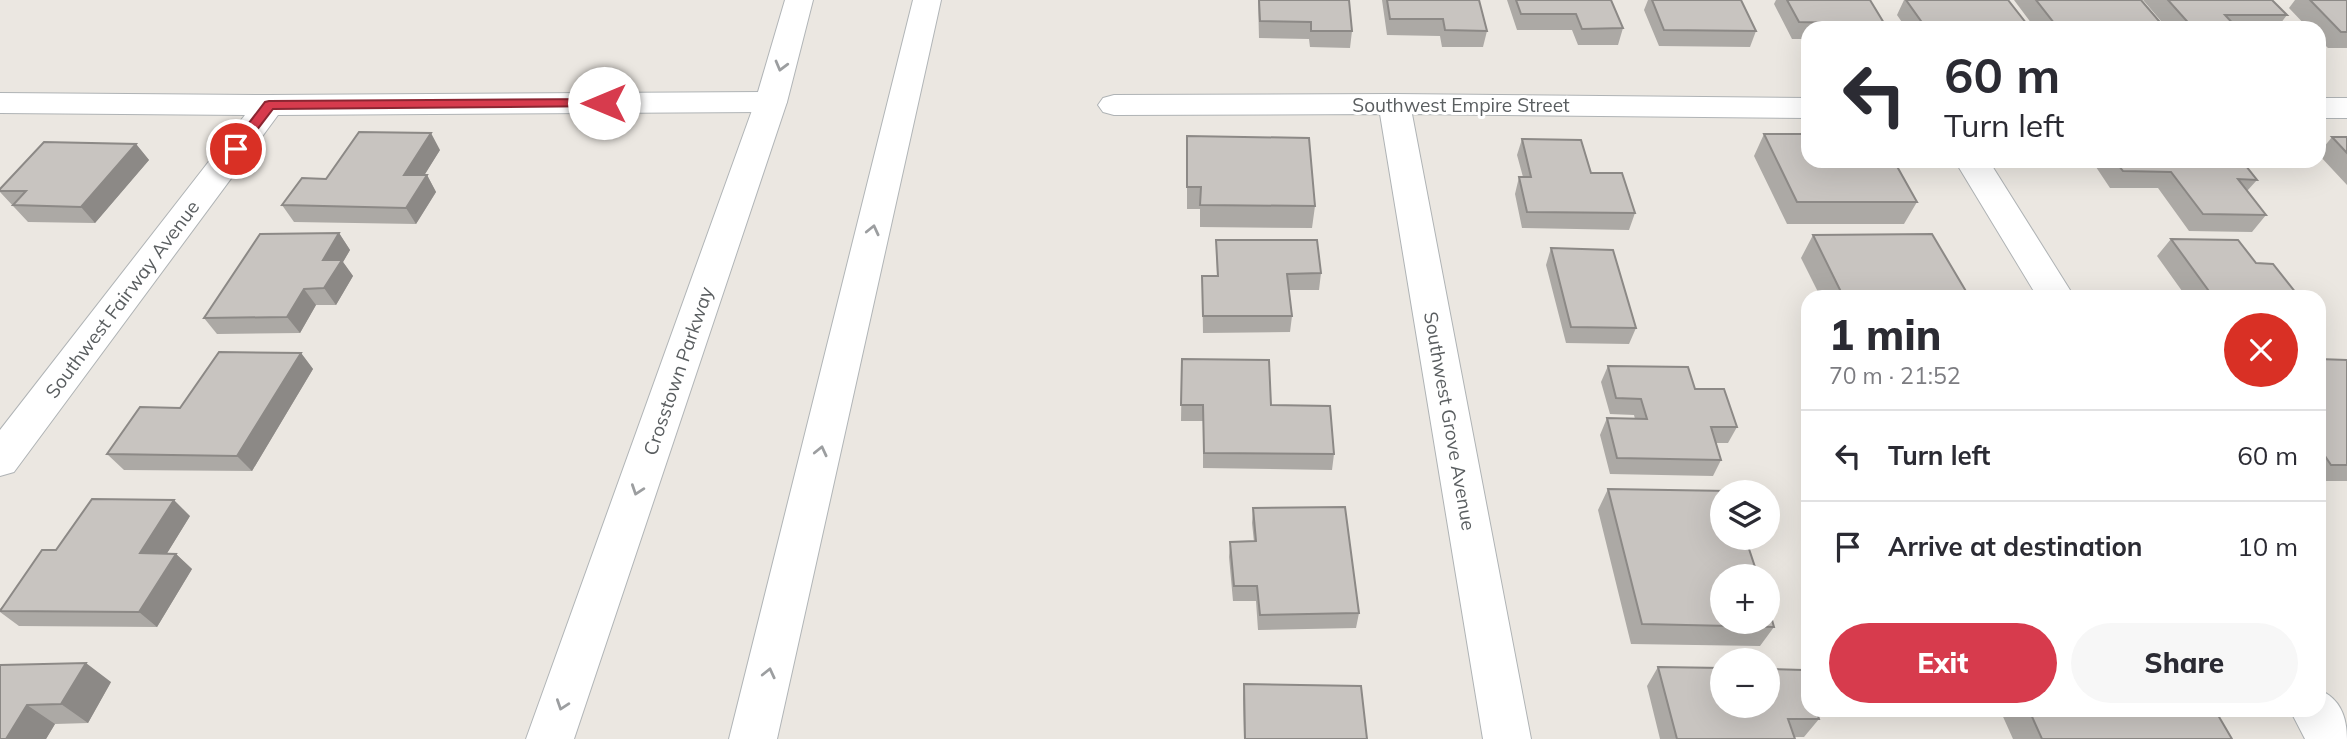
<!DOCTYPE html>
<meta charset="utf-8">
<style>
body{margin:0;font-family:Mulish,sans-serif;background:#f7f7f7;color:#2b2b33;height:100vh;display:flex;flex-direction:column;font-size:26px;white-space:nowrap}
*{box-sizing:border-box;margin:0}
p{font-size:23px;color:#7c7c81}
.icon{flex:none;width:38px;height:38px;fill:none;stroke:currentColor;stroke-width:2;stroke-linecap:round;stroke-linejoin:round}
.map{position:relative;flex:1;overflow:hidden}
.drawer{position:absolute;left:1801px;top:290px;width:525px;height:427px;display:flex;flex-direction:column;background:#fff;border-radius:21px;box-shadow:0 7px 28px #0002}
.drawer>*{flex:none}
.top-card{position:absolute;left:1801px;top:21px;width:525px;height:147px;border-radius:21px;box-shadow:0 7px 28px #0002;background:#fff;color:#2b2b33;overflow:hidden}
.tools{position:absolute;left:1710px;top:480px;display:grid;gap:14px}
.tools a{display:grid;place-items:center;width:70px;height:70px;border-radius:50%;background:#fff;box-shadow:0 7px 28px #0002;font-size:35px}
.pin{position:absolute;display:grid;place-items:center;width:60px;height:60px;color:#fff;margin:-30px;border:4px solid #fff;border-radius:50%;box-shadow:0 2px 7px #0007}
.me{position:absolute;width:77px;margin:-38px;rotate:270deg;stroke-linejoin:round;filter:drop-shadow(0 0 5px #0008)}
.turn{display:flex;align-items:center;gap:24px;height:147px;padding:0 28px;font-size:32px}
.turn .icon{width:91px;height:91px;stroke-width:2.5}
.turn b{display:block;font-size:49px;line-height:60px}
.round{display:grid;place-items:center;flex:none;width:74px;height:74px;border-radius:37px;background:#f7f7f7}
.summary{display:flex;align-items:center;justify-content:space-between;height:119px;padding:0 28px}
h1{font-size:42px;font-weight:800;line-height:52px}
.cta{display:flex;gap:14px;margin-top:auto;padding:14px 28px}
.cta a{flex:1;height:80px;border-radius:42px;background:#d73b4d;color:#fff;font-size:28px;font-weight:800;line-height:80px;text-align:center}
.cta a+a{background:#f7f7f7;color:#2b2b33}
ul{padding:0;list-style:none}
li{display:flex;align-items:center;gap:21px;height:91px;padding:0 28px;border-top:2px solid #e1e1e2}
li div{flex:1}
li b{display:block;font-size:26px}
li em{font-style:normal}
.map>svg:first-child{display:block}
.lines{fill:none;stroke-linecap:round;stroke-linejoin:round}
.minor-casing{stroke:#afb3b5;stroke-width:2}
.secondary-casing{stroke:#b1b5b7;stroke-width:2}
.minor{fill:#fff;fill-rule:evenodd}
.secondary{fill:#fff;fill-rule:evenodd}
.wall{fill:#aca9a5}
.shaded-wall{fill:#8c8986}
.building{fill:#c8c4c0;stroke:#8c8986;stroke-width:2}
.oneway{stroke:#9c9ea0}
.route{fill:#d73b4d;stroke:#8c2632;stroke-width:2}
.labels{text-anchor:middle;stroke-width:6;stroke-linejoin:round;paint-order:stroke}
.street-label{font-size:19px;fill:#5a5e60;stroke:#fff}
</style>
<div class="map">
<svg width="2347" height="739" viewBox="0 0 2347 739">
<rect width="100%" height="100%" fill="#ebe7e1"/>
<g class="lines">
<defs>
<path id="minor" d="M771 92 782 95 787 102 782 109 771 112 278 115 14 472 0 476V430L245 115 0 113V93L269 95Z
M1394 94 1808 98V118L1412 114 1531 739H1483L1380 114 1114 115 1103 112 1098 105 1103 98 1114 95Z
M2319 98H2347V118H2319Z
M1955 161H1989L2075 298H2038Z
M2319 690C2340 698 2347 717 2347 739H2305L2290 710H2319Z"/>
<path id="secondary" d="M785 0H813L787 102 574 739H526L755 102Z
M913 0H941L777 739H729Z"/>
</defs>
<use href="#minor" class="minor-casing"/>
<use href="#secondary" class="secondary-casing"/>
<use href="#minor" class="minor"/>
<use href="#secondary" class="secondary"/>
</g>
<path class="wall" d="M1258 0H1349L1352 31 1350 48 1310 47 1309 39 1259 38Z
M1382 0H1479L1487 31 1483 47H1442L1440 36 1387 35Z
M1507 0H1611L1623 28 1618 45H1578L1572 30H1517Z
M1648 0H1741L1756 31 1750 47 1659 46 1644 10Z
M1776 0H1870L1887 28H1808V39H1792L1774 4Z
M1904 0H2008L2030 28H1906L1897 15Z
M2014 0H2141L2165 28H2035Z
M2143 0H2272L2287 15 2277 28H2167Z
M2295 0H2347V48H2328L2319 39V28H2308L2289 8Z
M1764 134 1917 202 1904 224H1787L1754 156Z
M1187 136 1315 206 1312 228 1200 227V209H1187Z
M2332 137H2347V185L2319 155V153Z
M1522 139 1591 173 1635 213 1629 230 1522 228 1515 194 1519 177H1523L1517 155Z
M136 144 149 160 95 223 28 222 0 192V189Z
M440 150 424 175H427L436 192 416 224 294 222 282 205 326 179Z
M2092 161H2242L2257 180 2247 191 2266 215 2252 232 2189 231 2158 188H2110Z
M339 233 350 250 343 262 353 276 336 305H316L300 333 217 334 204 318Z
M1813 235 1970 298H1821L1801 258Z
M2171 239 2256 263 2300 298H2187L2157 256Z
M1216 240 1321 273 1319 290H1289L1292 316 1290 332 1203 333 1202 276H1217Z
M1551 248 1636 328 1629 344 1566 343 1546 265Z
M301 353 313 369 252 471 124 470 107 454 180 408Z
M1182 359 1271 405 1334 454 1332 470 1203 468V421H1181Z
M2319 359 2347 360V481H2319Z
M1608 366 1695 389 1737 427 1728 443H1716L1721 460 1713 476 1610 474 1600 435 1607 418 1635 419 1634 415 1610 414 1601 382Z
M1608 489 1774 627 1760 646 1631 644 1598 510Z
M1253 508 1359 613 1356 628 1258 630 1256 601H1233L1229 557 1230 542H1254L1252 523Z
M190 516 167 553 176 554 192 569 157 627 19 626 0 612V609L56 550Z
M0 665 111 682 88 723 55 724 46 739H0Z
M1658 667 1819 719 1804 737H1794L1795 739H1660L1647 686Z
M1244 684 1367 739H1244L1243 698Z
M2000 710H2215L2232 739H2013Z"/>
<path class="shaded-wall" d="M431 133 440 150 414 192 404 175Z
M136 144 149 160 95 223 81 207Z
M427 175 436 192 416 224 406 208Z
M339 233 350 250 343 262 353 276 336 305 324 288 323 260Z
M304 289 316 305 300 333 287 317Z
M301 353 313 369 252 471 237 456Z
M174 500 190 516 158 568 140 553Z
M176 554 192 569 157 627 139 612Z
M86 663 111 682 88 723 61 704Z
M27 705 55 724 46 739H6Z"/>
<path class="building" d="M1259 0H1349L1352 31H1311V22L1260 21Z
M1387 0H1479L1487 31 1445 30 1443 19H1390Z
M1516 0H1611L1623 28 1582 29 1576 14H1521Z
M1652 0H1741L1756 31 1664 30Z
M1787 0H1870L1887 28H1842L1839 23 1799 22Z
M1906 0H2008L2030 28H1926Z
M2036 0H2141L2165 28H2058Z
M2168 0H2272L2287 15H2225L2237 28H2193Z
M2310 0H2347V32H2341Z
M359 132 431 133 404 175H427L406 208 282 205 302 178 326 179Z
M1764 134H1808V161H1894L1917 202H1797Z
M1187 136 1309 138 1315 206 1200 205 1201 187H1187Z
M2332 137H2347V153Z
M1522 139 1581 140 1591 173H1622L1635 213 1527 212 1519 177H1531Z
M44 142 136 144 81 207 13 205 26 191H0V189Z
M2115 161H2242L2257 180 2238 179 2266 215 2203 214 2171 172 2123 171Z
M339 233 323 260H342L324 288 304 289 287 317 204 318 260 234Z
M1932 234 1970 298H1844L1813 235Z
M2171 239 2238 240 2256 263 2273 264 2300 298H2214Z
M1216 240H1317L1321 273 1287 274 1292 316H1203L1202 276H1218Z
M1551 248 1613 250 1636 328 1571 327Z
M219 352 301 353 237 456 107 454 140 407 180 408Z
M1182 359 1269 360 1271 405 1330 406 1334 454 1204 453 1203 405H1181Z
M2319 359 2347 360V465H2331L2319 447Z
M1608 366 1688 367 1695 389H1724L1737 427H1711L1721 460 1617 458 1607 418 1647 419 1641 399 1616 398Z
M1608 489 1730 491 1722 492V537H1745L1758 576H1722V621H1768V606L1774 627 1642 624Z
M92 499 174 500 140 553 176 554 139 612 0 611 42 550H56Z
M1345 507 1359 613 1260 615 1257 586H1234L1230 542 1256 541 1253 508Z
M86 663 61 704 27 705 6 739H0V665Z
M1658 667 1722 668V705H1768V669L1803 670 1808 685V710H1816L1819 719H1788L1795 739H1677Z
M1244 684 1361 686 1367 739H1245Z
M2029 710H2215L2232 739H2042Z"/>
<defs><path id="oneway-chevron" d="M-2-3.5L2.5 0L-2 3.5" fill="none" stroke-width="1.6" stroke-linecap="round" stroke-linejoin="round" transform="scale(1.75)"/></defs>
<g class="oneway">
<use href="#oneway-chevron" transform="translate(781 66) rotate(105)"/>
<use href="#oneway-chevron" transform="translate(873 230) rotate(-77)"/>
<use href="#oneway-chevron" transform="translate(821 451) rotate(-77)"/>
<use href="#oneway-chevron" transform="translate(637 490) rotate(109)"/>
<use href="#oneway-chevron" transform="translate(769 673) rotate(-77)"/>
<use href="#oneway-chevron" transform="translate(562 705) rotate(109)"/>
</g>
<path class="route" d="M604 99 610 103 609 106 273 109 240 152H231L229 149 265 102 269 101Z"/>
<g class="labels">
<g class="street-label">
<text x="1461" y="112">Southwest Empire Street</text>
<text transform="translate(122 299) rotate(-53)" y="7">Southwest Fairway Avenue</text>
<text transform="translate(678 371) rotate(-71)" y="7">Crosstown Parkway</text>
<text transform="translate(1450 421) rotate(80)" y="7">Southwest Grove Avenue</text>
</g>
</g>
</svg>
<div class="tools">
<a><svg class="icon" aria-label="layers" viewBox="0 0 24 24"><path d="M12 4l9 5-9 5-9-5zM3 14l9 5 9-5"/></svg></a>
<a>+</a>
<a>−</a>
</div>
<div class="pin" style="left:236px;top:149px;background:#d93025"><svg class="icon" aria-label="arrive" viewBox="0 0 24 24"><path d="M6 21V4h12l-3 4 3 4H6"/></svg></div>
<svg class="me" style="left:604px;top:103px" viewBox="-20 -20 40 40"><circle r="19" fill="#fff"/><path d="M0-13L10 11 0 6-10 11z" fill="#d73b4d"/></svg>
<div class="top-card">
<div class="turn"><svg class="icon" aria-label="left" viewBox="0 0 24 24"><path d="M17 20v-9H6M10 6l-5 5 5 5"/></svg><div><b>60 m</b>Turn left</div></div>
</div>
<section class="drawer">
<div class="summary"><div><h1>1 min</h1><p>70 m · 21:52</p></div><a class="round" style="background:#d93025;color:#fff"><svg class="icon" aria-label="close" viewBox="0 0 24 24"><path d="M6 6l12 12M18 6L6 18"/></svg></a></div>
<ul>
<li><svg class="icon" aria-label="left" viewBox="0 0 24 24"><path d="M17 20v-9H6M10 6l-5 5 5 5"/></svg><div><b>Turn left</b></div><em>60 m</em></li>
<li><svg class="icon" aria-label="arrive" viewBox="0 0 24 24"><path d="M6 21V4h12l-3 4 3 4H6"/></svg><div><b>Arrive at destination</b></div><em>10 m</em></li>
</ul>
<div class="cta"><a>Exit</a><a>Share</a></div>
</section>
</div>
